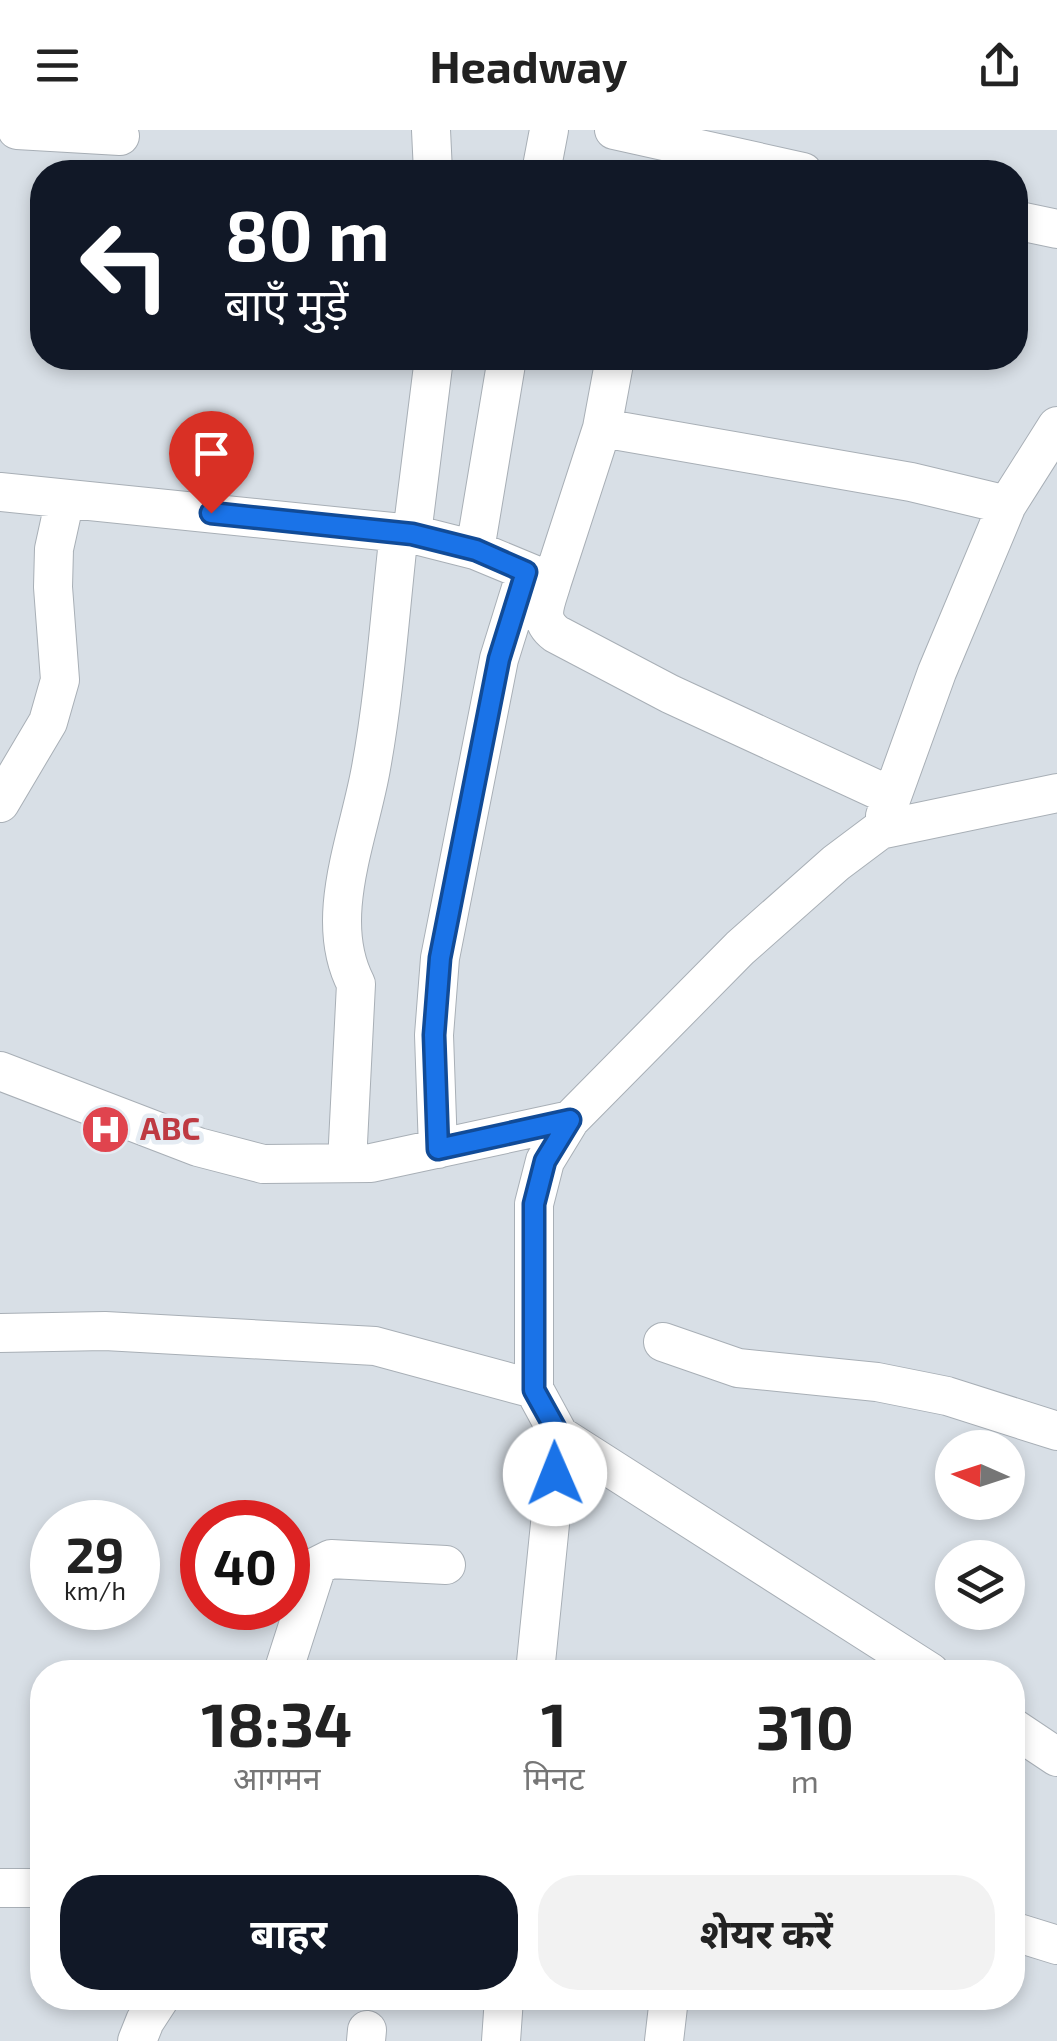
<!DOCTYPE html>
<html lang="hi">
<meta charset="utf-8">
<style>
body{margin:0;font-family:"Exo 2","Noto Sans Devanagari",sans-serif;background:#f2f2f2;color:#222;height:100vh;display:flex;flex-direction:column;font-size:38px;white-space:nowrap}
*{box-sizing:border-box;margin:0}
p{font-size:32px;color:#767676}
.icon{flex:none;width:55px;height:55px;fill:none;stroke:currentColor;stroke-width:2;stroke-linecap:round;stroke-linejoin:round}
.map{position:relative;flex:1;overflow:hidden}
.panel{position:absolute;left:30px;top:1530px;width:995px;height:350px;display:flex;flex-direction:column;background:#fff;border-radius:40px;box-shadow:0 5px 15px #0003}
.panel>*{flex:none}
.hud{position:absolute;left:30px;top:30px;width:998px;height:210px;border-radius:40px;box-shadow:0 5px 15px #0003;background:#111827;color:#fff;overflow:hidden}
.needle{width:65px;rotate:273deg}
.buttons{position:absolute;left:935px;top:1300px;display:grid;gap:20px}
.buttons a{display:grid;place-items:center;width:90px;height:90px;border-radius:50%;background:#fff;box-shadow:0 5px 15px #0003;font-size:50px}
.speed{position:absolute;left:30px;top:1370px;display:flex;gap:20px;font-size:50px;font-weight:700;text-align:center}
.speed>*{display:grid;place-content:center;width:130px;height:130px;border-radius:50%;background:#fff;box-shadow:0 5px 15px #0003;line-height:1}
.speed small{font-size:25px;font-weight:400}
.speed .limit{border:15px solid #d22;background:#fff;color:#111}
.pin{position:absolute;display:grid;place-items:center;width:85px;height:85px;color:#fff;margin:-102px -42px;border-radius:50% 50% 50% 0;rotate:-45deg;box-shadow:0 0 10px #0007}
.pin .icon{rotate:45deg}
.me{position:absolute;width:110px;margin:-55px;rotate:359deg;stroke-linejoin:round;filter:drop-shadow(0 0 8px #0008)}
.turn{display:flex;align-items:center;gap:35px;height:210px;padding:0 30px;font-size:45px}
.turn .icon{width:130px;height:130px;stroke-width:2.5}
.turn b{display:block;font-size:70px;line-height:85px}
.eta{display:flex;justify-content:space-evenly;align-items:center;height:170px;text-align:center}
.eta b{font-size:60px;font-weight:700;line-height:70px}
.action{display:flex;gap:20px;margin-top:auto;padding:20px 30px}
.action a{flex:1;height:115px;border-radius:40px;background:#111827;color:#fff;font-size:40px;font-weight:700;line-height:115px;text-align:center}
.action a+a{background:#f2f2f2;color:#222}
header{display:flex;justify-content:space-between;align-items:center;height:130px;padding:0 30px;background:#fff;font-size:45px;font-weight:700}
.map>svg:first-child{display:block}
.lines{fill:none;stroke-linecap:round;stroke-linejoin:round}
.minor-casing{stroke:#a8afb6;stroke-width:40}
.minor{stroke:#fff;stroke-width:38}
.route-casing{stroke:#114b97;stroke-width:25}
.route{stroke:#1a73e8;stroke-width:18}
.labels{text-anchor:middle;stroke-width:9;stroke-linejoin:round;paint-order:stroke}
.health-label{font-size:32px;font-weight:bold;fill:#be3a42;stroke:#e5ecf3;text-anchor:start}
</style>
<header><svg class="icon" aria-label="menu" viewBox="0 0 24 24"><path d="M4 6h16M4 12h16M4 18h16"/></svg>Headway<svg class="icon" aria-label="share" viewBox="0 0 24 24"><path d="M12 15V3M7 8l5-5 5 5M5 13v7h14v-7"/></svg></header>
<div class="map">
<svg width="1057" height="1911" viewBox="0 0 1057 1911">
<rect width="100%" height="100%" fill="#d8dfe6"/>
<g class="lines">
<defs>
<path id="minor" d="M17 0 120 6
M431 0 433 42
M614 0 803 42
M541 42 549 0
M1015 90 1057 99
M602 298 911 352 1007 375
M0 362 412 404 475 420 552 452C546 473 536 489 556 504L670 564 891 666
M412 404 434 228
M475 420 507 228
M552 452 602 298 615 228
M0 673 48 592 60 550 53 457 54 419 65 369
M885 686 937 542 1007 375 1057 296
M0 941 198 1017 263 1034 371 1033 570 990
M438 1019 434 905 440 828 499 529 526 442
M347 1033 356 854C322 789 359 707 371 638 385 561 390 481 399 402
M0 1203 105 1201 375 1216 534 1259
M663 1212 738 1238 877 1252 947 1266 1057 1301
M559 1305 930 1542
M283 1542 317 1436 331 1429 446 1435
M535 1542 559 1305 534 1259V1074L545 1031 570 990 740 818 836 733 880 700 1057 663
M1012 1597 1057 1627
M0 1758H42
M1012 1801 1057 1815
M137 1911 145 1891 160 1868
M366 1911 367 1900
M501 1911 504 1868
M664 1911 669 1868"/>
</defs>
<use href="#minor" class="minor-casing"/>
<use href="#minor" class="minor"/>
</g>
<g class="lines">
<defs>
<path id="route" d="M211 383 412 404 476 420 526 442 499 529 440 828 434 905 438 1019 570 990 545 1031 534 1074V1260L559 1305 555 1344"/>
</defs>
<use href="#route" class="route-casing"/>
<use href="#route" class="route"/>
</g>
<defs>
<symbol id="hospital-disc" viewBox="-11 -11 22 22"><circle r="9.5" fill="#e0444e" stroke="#e5ecf3"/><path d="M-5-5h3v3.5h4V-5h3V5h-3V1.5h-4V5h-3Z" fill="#fff"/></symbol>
</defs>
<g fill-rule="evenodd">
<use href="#hospital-disc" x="78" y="972" width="55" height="55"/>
</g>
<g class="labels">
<g class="health-label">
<text x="140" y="1010">ABC</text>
</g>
</g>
</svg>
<div class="buttons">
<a><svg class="needle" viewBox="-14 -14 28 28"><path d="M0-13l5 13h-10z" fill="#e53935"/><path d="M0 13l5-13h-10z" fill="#767676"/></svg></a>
<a><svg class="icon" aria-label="layers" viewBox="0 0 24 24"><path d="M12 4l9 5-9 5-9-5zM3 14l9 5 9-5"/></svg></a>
</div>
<div class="speed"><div>29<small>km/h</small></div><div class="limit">40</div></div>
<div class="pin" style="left:211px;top:383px;background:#d93025"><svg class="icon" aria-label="arrive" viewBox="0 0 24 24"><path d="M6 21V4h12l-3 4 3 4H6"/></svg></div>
<svg class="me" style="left:555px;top:1344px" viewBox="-20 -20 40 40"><circle r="19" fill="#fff"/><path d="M0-13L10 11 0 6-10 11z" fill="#1a73e8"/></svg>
<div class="hud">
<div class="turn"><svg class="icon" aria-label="left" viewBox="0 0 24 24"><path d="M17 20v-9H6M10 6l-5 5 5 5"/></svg><div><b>80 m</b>बाएँ मुड़ें</div></div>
</div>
<section class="panel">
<div class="eta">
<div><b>18:34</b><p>आगमन</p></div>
<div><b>1</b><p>मिनट</p></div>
<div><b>310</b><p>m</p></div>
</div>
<div class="action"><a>बाहर</a><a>शेयर करें</a></div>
</section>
</div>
